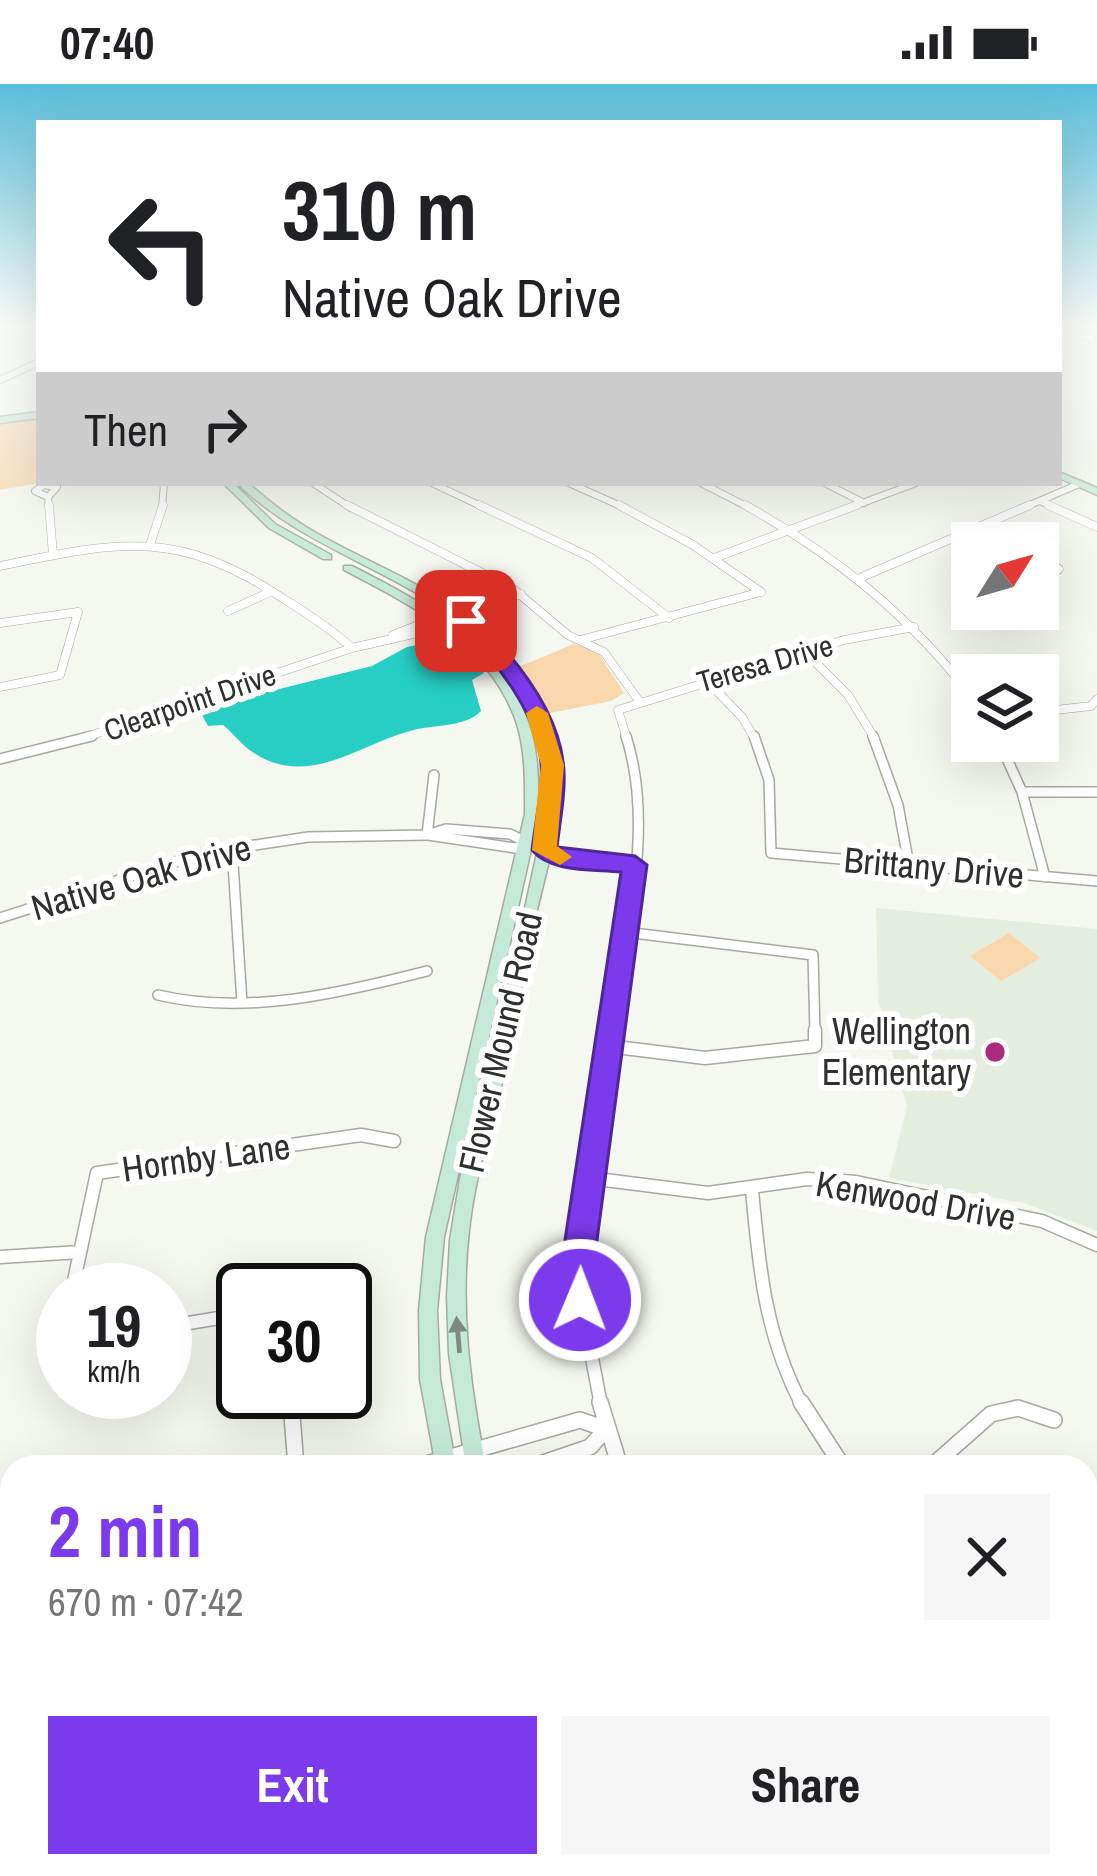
<!DOCTYPE html>
<meta charset="utf-8">
<style>
body{margin:0;font-family:"Archivo Narrow",sans-serif;background:#f6f6f6;color:#202124;height:100vh;display:flex;flex-direction:column;font-size:45px;white-space:nowrap}
*{box-sizing:border-box;margin:0}
p{font-size:39px;color:#757577}
.icon{flex:none;width:66px;height:66px;fill:none;stroke:currentColor;stroke-width:2;stroke-linecap:round;stroke-linejoin:round}
.map{position:relative;flex:1;overflow:hidden}
.side{position:absolute;left:0px;top:1371px;width:1098px;height:423px;display:flex;flex-direction:column;background:#fff;border-radius:36px 36px 0 0;box-shadow:0 12px 48px #0002}
.side>*{flex:none}
.banner{position:absolute;left:36px;top:36px;width:1026px;height:366px;border-radius:0px;box-shadow:0 12px 48px #0002;background:#fff;color:#202124;overflow:hidden}
.needle{width:78px;rotate:53deg}
.buttons{position:absolute;left:951px;top:438px;display:grid;gap:24px}
.buttons a{display:grid;place-items:center;width:108px;height:108px;border-radius:0px;background:#fff;box-shadow:0 12px 48px #0002;font-size:60px}
.speed{position:absolute;left:36px;top:1179px;display:flex;gap:24px;font-size:60px;font-weight:700;text-align:center}
.speed>*{display:grid;place-content:center;width:156px;height:156px;border-radius:50%;background:#fff;box-shadow:0 12px 48px #0002;line-height:1}
.speed small{font-size:30px;font-weight:400}
.speed .limit{border:6px solid #111;border-radius:18px;background:#fff;color:#111}
.pin{position:absolute;display:grid;place-items:center;width:102px;height:102px;color:#fff;margin:-51px;border-radius:24px;box-shadow:0 6px 18px #0006}
.me{position:absolute;width:132px;margin:-66px;rotate:1deg;stroke-linejoin:round;filter:drop-shadow(0 0 9px #0008)}
.turn{display:flex;align-items:center;gap:42px;height:252px;padding:0 48px;font-size:54px}
.turn .icon{width:156px;height:156px;stroke-width:2.5}
.turn b{display:block;font-size:84px;line-height:102px}
.then{display:flex;align-items:center;height:114px;padding:0 48px;background:#0003;gap:24px;font-size:45px}
.round{display:grid;place-items:center;flex:none;width:126px;height:126px;border-radius:0px;background:#f6f6f6}
.overview{display:flex;align-items:center;justify-content:space-between;height:204px;padding:0 48px}
h1{font-size:72px;font-weight:800;line-height:90px;color:#7c3aed}
.primary-button{display:flex;gap:24px;margin-top:auto;padding:24px 48px}
.primary-button a{flex:1;height:138px;border-radius:0px;background:#7c3aed;color:#fff;font-size:48px;font-weight:800;line-height:138px;text-align:center}
.primary-button a+a{background:#f6f6f6;color:#202124}
.status{display:flex;justify-content:space-between;align-items:center;height:84px;padding:0 60px;background:#fff;direction:ltr}
.status svg{height:33px;fill:currentColor}
.map>svg:first-child{display:block}
.built{fill:#e5edde}
.green{fill:#f9d7ad}
.water{fill:#26cec4}
.lines{fill:none;stroke-linecap:round;stroke-linejoin:round}
.street-far4-casing{stroke:#a5a9a2;stroke-width:8}
.street-far3-casing{stroke:#a5a9a2;stroke-width:9}
.street-far2-casing{stroke:#a5a9a2;stroke-width:12}
.street-far1-casing{stroke:#a5a9a2;stroke-width:15}
.street-casing{stroke:#a5a9a2;stroke-width:18}
.secondary-casing{stroke:#a5a9a2;stroke-width:3}
.street-far4{stroke:#fff;stroke-width:6}
.street-far3{stroke:#fff;stroke-width:8}
.street-far2{stroke:#fff;stroke-width:9}
.street-far1{stroke:#fff;stroke-width:12}
.street{stroke:#fff;stroke-width:15}
.secondary{fill:#c5e9d8;fill-rule:evenodd}
.oneway{fill:#7a8c82}
.route{fill:#7c3aed;stroke:#51269a;stroke-width:3}
.slow{fill:#f59e0b}
.poi-dot{fill:#ab2c7c;stroke:#fff;stroke-width:4.5}
.labels{text-anchor:middle;stroke-width:12;stroke-linejoin:round;paint-order:stroke}
.far-street-label{font-size:30px;fill:#2e302d;stroke:#fff}
.street-label{font-size:36px;fill:#2e302d;stroke:#fff}
.poi-label{font-size:36px;fill:#2e302d;stroke:#fff;text-anchor:end}
</style>
<div class="status"><b>07:40</b><svg viewBox="0 0 49 12"><path d="M0 12V9h3v3zM5 12V6h3v6zM10 12V3h3v9zM15 12V0h3v12zM26 1h20v11H26zM47 4h2v5h-2z"/></svg></div>
<div class="map">
<svg width="1097" height="1792" viewBox="0 0 1097 1792">
<rect width="100%" height="100%" fill="#f4f8f0"/>
<path class="built" d="M876 824 1097 845V1147L1024 1119 889 1094 907 1022 878 915Z"/>
<path class="green" d="M39 333V399L0 406V338Z
M574 560 597 567 624 609 611 617 545 630 516 584Z
M1009 849 1040 874 1001 897 970 872Z"/>
<path class="water" d="M427 559 441 561 467 583H478L484 589 472 596 481 627C465 644 433 640 410 647 357 661 307 706 251 667 240 659 233 649 223 641L208 642 202 631 215 621 372 582 407 563Z"/>
<g class="lines">
<defs>
<path id="street-far4" d="M1059 242 1092 255
M0 296 39 278
M313 399 351 424
M432 399 485 424
M569 399 625 424
M701 399 750 424
M825 399 864 419
M44 401 57 403 48 413 35 407Z
M48 413 49 424
M1040 417 1055 424
M162 424 164 399
M849 424 916 399
M1023 424 1079 400"/>
<path id="street-far3" d="M49 421 53 471
M347 421 512 504 568 551 604 568 639 617
M479 421 592 474 669 534
M619 421 693 461 761 508
M745 421C835 471 909 531 972 613
M1048 421 1097 443
M978 443 1009 459
M150 461 163 421
M717 473 857 421
M1038 474 1059 485 1038 503
M0 482C120 457 177 444 284 515 308 530 331 545 352 564
M862 493 1030 421
M228 527 270 508
M0 539 78 528 60 591 0 603
M393 551 512 504
M580 556 761 508
M804 567 848 611 875 655
M707 597 742 633 755 655
M1038 628 1091 622 1097 615
M80 655 352 564 422 548 521 510
M627 655 618 626 844 556 914 543"/>
<path id="street-far2" d="M754 652 769 696 771 769 1097 797
M873 652 898 721 909 781
M999 657 1022 708 1045 793
M0 675 92 652
M1022 708H1097
M427 751 434 691
M428 751 515 764 525 761
M232 764 242 919
M0 834 203 769 308 753 427 751 446 745 510 750 554 772 635 781
M625 848 813 871 815 949
M158 911C246 932 341 909 427 887
M610 949C624 853 656 746 626 652"/>
<path id="street-far1" d="M608 962 705 974 815 962V946
M589 1094 708 1109 807 1095 856 1098 1042 1137 1097 1161
M752 1106C759 1183 765 1251 802 1321
M0 1173 80 1168
M72 1206 97 1089 361 1051 394 1057
M165 1243 243 1230
M63 1247V1259
M290 1308 291 1321
M601 1321 586 1243 581 1155 611 946"/>
<path id="street" d="M291 1318 296 1383
M600 1318 620 1383
M801 1318 843 1383
M416 1383 580 1336 606 1345 590 1363 531 1383
M931 1383 991 1330 1018 1324 1054 1336
M0 1543 12 1500
M1086 1700 1097 1713
M0 1723 12 1721
M494 1792 500 1782"/>
<path id="secondary" d="M39 328V334L0 339V333Z
M1059 388 1097 404V411L1059 394Z
M223 399H233L275 440 331 471V475H323L269 444Z
M237 399H248C266 415 285 430 306 443 373 484 452 506 505 568 532 599 556 641 559 682 564 734 546 785 535 835 523 889 516 943 503 996 491 1043 476 1090 470 1138 459 1221 470 1302 486 1383H466L449 1270 447 1213 450 1156 460 1095 492 976 543 741C550 686 545 648 516 600 453 496 320 481 237 399Z
M344 482H352C422 518 500 558 528 638 539 667 538 699 539 730L444 1153 437 1227 440 1295 456 1383H436L420 1295 419 1227 426 1153 525 730C525 699 526 667 516 637 489 560 413 522 344 486Z
M1097 1457V1483L1086 1490V1464Z
M1097 1523V1550L1086 1557V1530Z
M624 1782H650L655 1792H628Z
M673 1782H700L705 1792H677Z
M778 1782H807L803 1792H773Z
M842 1782H871L867 1792H837Z"/>
</defs>
<use href="#street-far4" class="street-far4-casing"/>
<use href="#street-far3" class="street-far3-casing"/>
<use href="#street-far2" class="street-far2-casing"/>
<use href="#street-far1" class="street-far1-casing"/>
<use href="#street" class="street-casing"/>
<use href="#secondary" class="secondary-casing"/>
<use href="#street-far4" class="street-far4"/>
<use href="#street-far3" class="street-far3"/>
<use href="#street-far2" class="street-far2"/>
<use href="#street-far1" class="street-far1"/>
<use href="#street" class="street"/>
<use href="#secondary" class="secondary"/>
</g>
<defs><path id="oneway-solid" d="M-6-.8H1V-3.2L6.5 0L1 3.2V.8H-6Z" transform="scale(3)"/></defs>
<use class="oneway" href="#oneway-solid" transform="translate(458 1251) rotate(-95)"/>
<linearGradient id="sky" x2="0" y2="1"><stop stop-color="#5abeda"/><stop offset="0.49" stop-color="#fafcf8"/><stop offset="1" stop-color="#fafcf8" stop-opacity="0"/></linearGradient>
<rect width="1097" height="491" fill="url(#sky)"/>
<path class="route" d="M459 532H473C511 569 556 622 563 677 567 703 560 736 557 763L635 772 647 781 597 1156V1216L592 1227 580 1232 569 1227 564 1216 565 1156 621 788C593 785 551 789 532 766 535 739 543 707 541 680 538 628 494 575 459 541Z"/>
<path class="slow" d="M537 622 548 629 564 681 557 762 572 773 560 781 532 766 541 681 526 629Z"/>
<circle class="poi-dot" cx="995" cy="968" r="12"/>
<g class="labels">
<g class="far-street-label">
<text transform="translate(765 580) rotate(-16)" y="10">Teresa Drive</text>
<text transform="translate(190 619) rotate(-19)" y="10">Clearpoint Drive</text>
</g>
<g class="street-label">
<text transform="translate(934 783) rotate(5)" y="13">Brittany Drive</text>
<text transform="translate(141 793) rotate(-16)" y="13">Native Oak Drive</text>
<text transform="translate(500 958) rotate(-77)" y="13">Flower Mound Road</text>
<text transform="translate(206 1073) rotate(-8)" y="13">Hornby Lane</text>
<text transform="translate(916 1116) rotate(10)" y="13">Kenwood Drive</text>
</g>
<g class="poi-label">
<text x="971" y="960">Wellington<tspan x="971" dy="41">Elementary</tspan></text>
</g>
</g>
</svg>
<div class="buttons">
<a><svg class="needle" viewBox="-14 -14 28 28"><path d="M0-13l5 13h-10z" fill="#e53935"/><path d="M0 13l5-13h-10z" fill="#757577"/></svg></a>
<a><svg class="icon" aria-label="layers" viewBox="0 0 24 24"><path d="M12 4l9 5-9 5-9-5zM3 14l9 5 9-5"/></svg></a>
</div>
<div class="speed"><div>19<small>km/h</small></div><div class="limit">30</div></div>
<div class="pin" style="left:466px;top:537px;background:#d93025"><svg class="icon" aria-label="arrive" viewBox="0 0 24 24"><path d="M6 21V4h12l-3 4 3 4H6"/></svg></div>
<svg class="me" style="left:580px;top:1216px" viewBox="-20 -20 40 40"><circle r="17" fill="#7c3aed" stroke="#fff" stroke-width="3"/><path d="M0-11L8 9 0 5-8 9z" fill="#fff"/></svg>
<div class="banner">
<div class="turn"><svg class="icon" aria-label="left" viewBox="0 0 24 24"><path d="M17 20v-9H6M10 6l-5 5 5 5"/></svg><div><b>310 m</b>Native Oak Drive</div></div>
<div class="then">Then<svg class="icon" aria-label="right" viewBox="0 0 24 24"><path d="M7 20v-9h11M14 6l5 5-5 5"/></svg></div>
</div>
<section class="side">
<div class="overview"><div><h1>2 min</h1><p>670 m · 07:42</p></div><a class="round"><svg class="icon" aria-label="close" viewBox="0 0 24 24"><path d="M6 6l12 12M18 6L6 18"/></svg></a></div>
<div class="primary-button"><a>Exit</a><a>Share</a></div>
</section>
</div>
